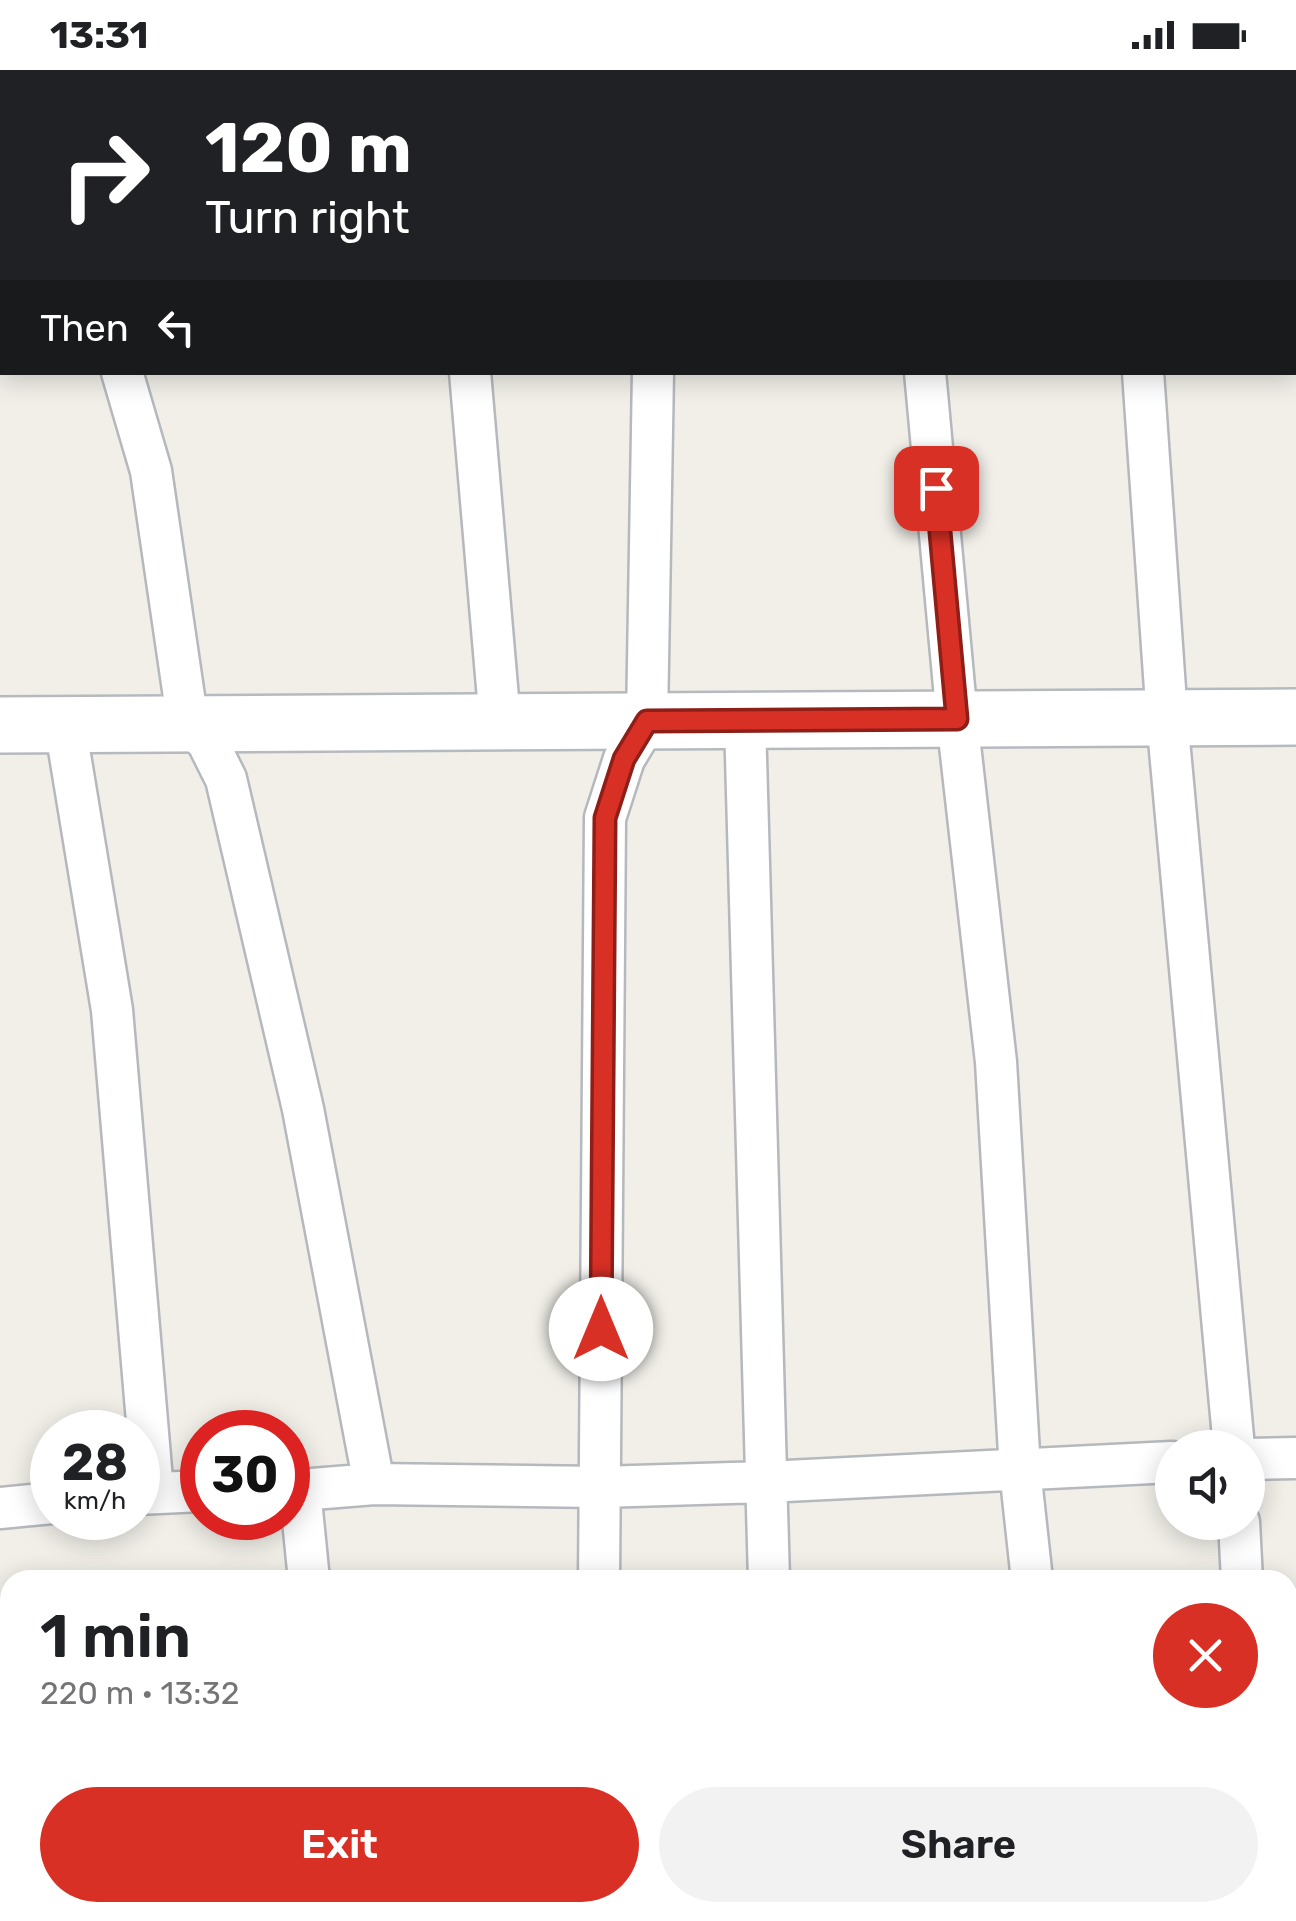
<!DOCTYPE html>
<meta charset="utf-8">
<style>
body{margin:0;font-family:Rubik,sans-serif;background:#f2f2f2;color:#202124;height:100vh;display:flex;flex-direction:column;font-size:38px;white-space:nowrap}
*{box-sizing:border-box;margin:0}
p{font-size:32px;color:#757577}
.icon{flex:none;width:55px;height:55px;fill:none;stroke:currentColor;stroke-width:2;stroke-linecap:round;stroke-linejoin:round}
.map{position:relative;flex:1;overflow:hidden}
.side{position:absolute;left:0px;top:1500px;width:1298px;height:352px;display:flex;flex-direction:column;background:#fff;border-radius:30px 30px 0 0;box-shadow:0 5px 25px #0003}
.side>*{flex:none}
.hud{position:absolute;left:0px;top:0px;width:1298px;height:305px;box-shadow:0 5px 25px #0003;background:#202124;color:#fff;overflow:hidden}
.controls{position:absolute;left:1155px;top:1360px;display:grid;gap:20px}
.controls a{display:grid;place-items:center;width:110px;height:110px;border-radius:50%;background:#fff;box-shadow:0 5px 25px #0003;font-size:50px}
.speed{position:absolute;left:30px;top:1340px;display:flex;gap:20px;font-size:50px;font-weight:700;text-align:center}
.speed>*{display:grid;place-content:center;width:130px;height:130px;border-radius:50%;background:#fff;box-shadow:0 5px 25px #0003;line-height:1}
.speed small{font-size:25px;font-weight:400}
.speed .limit{border:15px solid #d22;background:#fff;color:#111}
.pin{position:absolute;display:grid;place-items:center;width:85px;height:85px;color:#fff;margin:-42px;border-radius:20px;box-shadow:0 5px 15px #0006}
.me{position:absolute;width:110px;margin:-55px;rotate:0deg;stroke-linejoin:round;filter:drop-shadow(0 0 8px #0008)}
.turn{display:flex;align-items:center;gap:35px;height:210px;padding:0 40px;font-size:45px}
.turn .icon{width:130px;height:130px;stroke-width:2.5}
.turn b{display:block;font-size:70px;line-height:85px}
.then{display:flex;align-items:center;height:95px;padding:0 40px;background:#0003;gap:20px;font-size:38px}
.round{display:grid;place-items:center;flex:none;width:105px;height:105px;border-radius:52px;background:#f2f2f2}
.headline{display:flex;align-items:center;justify-content:space-between;height:170px;padding:0 40px}
h1{font-size:60px;font-weight:600;line-height:75px}
.cta{display:flex;gap:20px;margin-top:auto;padding:20px 40px}
.cta a{flex:1;height:115px;border-radius:60px;background:#d93025;color:#fff;font-size:40px;font-weight:600;line-height:115px;text-align:center}
.cta a+a{background:#f2f2f2;color:#202124}
.status{display:flex;justify-content:space-between;align-items:center;height:70px;padding:0 50px;background:#fff;direction:ltr}
.status svg{height:28px;fill:currentColor}
.map>svg:first-child{display:block}
.lines{fill:none;stroke-linecap:round;stroke-linejoin:round}
.street-casing{stroke:#b5b8bc;stroke-width:45}
.secondary-casing{stroke:#b6babf;stroke-width:60}
.street{stroke:#fff;stroke-width:40}
.secondary{stroke:#fff;stroke-width:55}
.route-casing{stroke:#8d1f18;stroke-width:25}
.route{stroke:#d93025;stroke-width:18}
</style>
<div class="status"><b>13:31</b><svg viewBox="0 0 49 12"><path d="M0 12V9h3v3zM5 12V6h3v6zM10 12V3h3v9zM15 12V0h3v12zM26 1h20v11H26zM47 4h2v5h-2z"/></svg></div>
<div class="map">
<svg width="1296" height="1851" viewBox="0 0 1296 1851">
<rect width="100%" height="100%" fill="#f1efe8"/>
<g class="lines">
<defs>
<path id="street" d="M42 0 43 2
M445 0V2
M636 0V2
M898 0V2
M1121 0V2
M122 302 151 401 188 654 207 671 226 709 303 1039 374 1414
M470 302 500 652
M925 302 957 649 996 992 1020 1400 1032 1510
M1143 302 1167 648 1234 1378
M745 651 769 1510
M65 655 112 940 153 1422
M1248 1389 1296 1388
M300 1420 309 1510
M288 1421 374 1414 600 1417 766 1412 1172 1392
M138 1424 202 1421
M0 1438 52 1433
M1239 1452 1242 1510
M599 1510 605 748 624 689 647 651 653 302
M0 1697 10 1762
M22 1842 24 1851
M343 1842V1851
M779 1842V1851
M1261 1842V1851
M595 1851V1842
M1076 1851 1125 1842"/>
<path id="secondary" d="M0 655 1296 647"/>
</defs>
<use href="#street" class="street-casing"/>
<use href="#secondary" class="secondary-casing"/>
<use href="#street" class="street"/>
<use href="#secondary" class="secondary"/>
</g>
<g class="lines">
<defs>
<path id="route" d="M601 1259 605 748 624 689 647 651 957 649 936 418"/>
</defs>
<use href="#route" class="route-casing"/>
<use href="#route" class="route"/>
</g>
</svg>
<div class="controls">
<a><svg class="icon" aria-label="sound" viewBox="0 0 24 24"><path d="M4 9h4l5-4v14l-5-4H4zM17 9q2 3 0 6"/></svg></a>
</div>
<div class="speed"><div>28<small>km/h</small></div><div class="limit">30</div></div>
<div class="pin" style="left:936px;top:418px;background:#d93025"><svg class="icon" aria-label="arrive" viewBox="0 0 24 24"><path d="M6 21V4h12l-3 4 3 4H6"/></svg></div>
<svg class="me" style="left:601px;top:1259px" viewBox="-20 -20 40 40"><circle r="19" fill="#fff"/><path d="M0-13L10 11 0 6-10 11z" fill="#d93025"/></svg>
<div class="hud">
<div class="turn"><svg class="icon" aria-label="right" viewBox="0 0 24 24"><path d="M7 20v-9h11M14 6l5 5-5 5"/></svg><div><b>120 m</b>Turn right</div></div>
<div class="then">Then<svg class="icon" aria-label="left" viewBox="0 0 24 24"><path d="M17 20v-9H6M10 6l-5 5 5 5"/></svg></div>
</div>
<section class="side">
<div class="headline"><div><h1>1 min</h1><p>220 m · 13:32</p></div><a class="round" style="background:#d93025;color:#fff"><svg class="icon" aria-label="close" viewBox="0 0 24 24"><path d="M6 6l12 12M18 6L6 18"/></svg></a></div>
<div class="cta"><a>Exit</a><a>Share</a></div>
</section>
</div>
